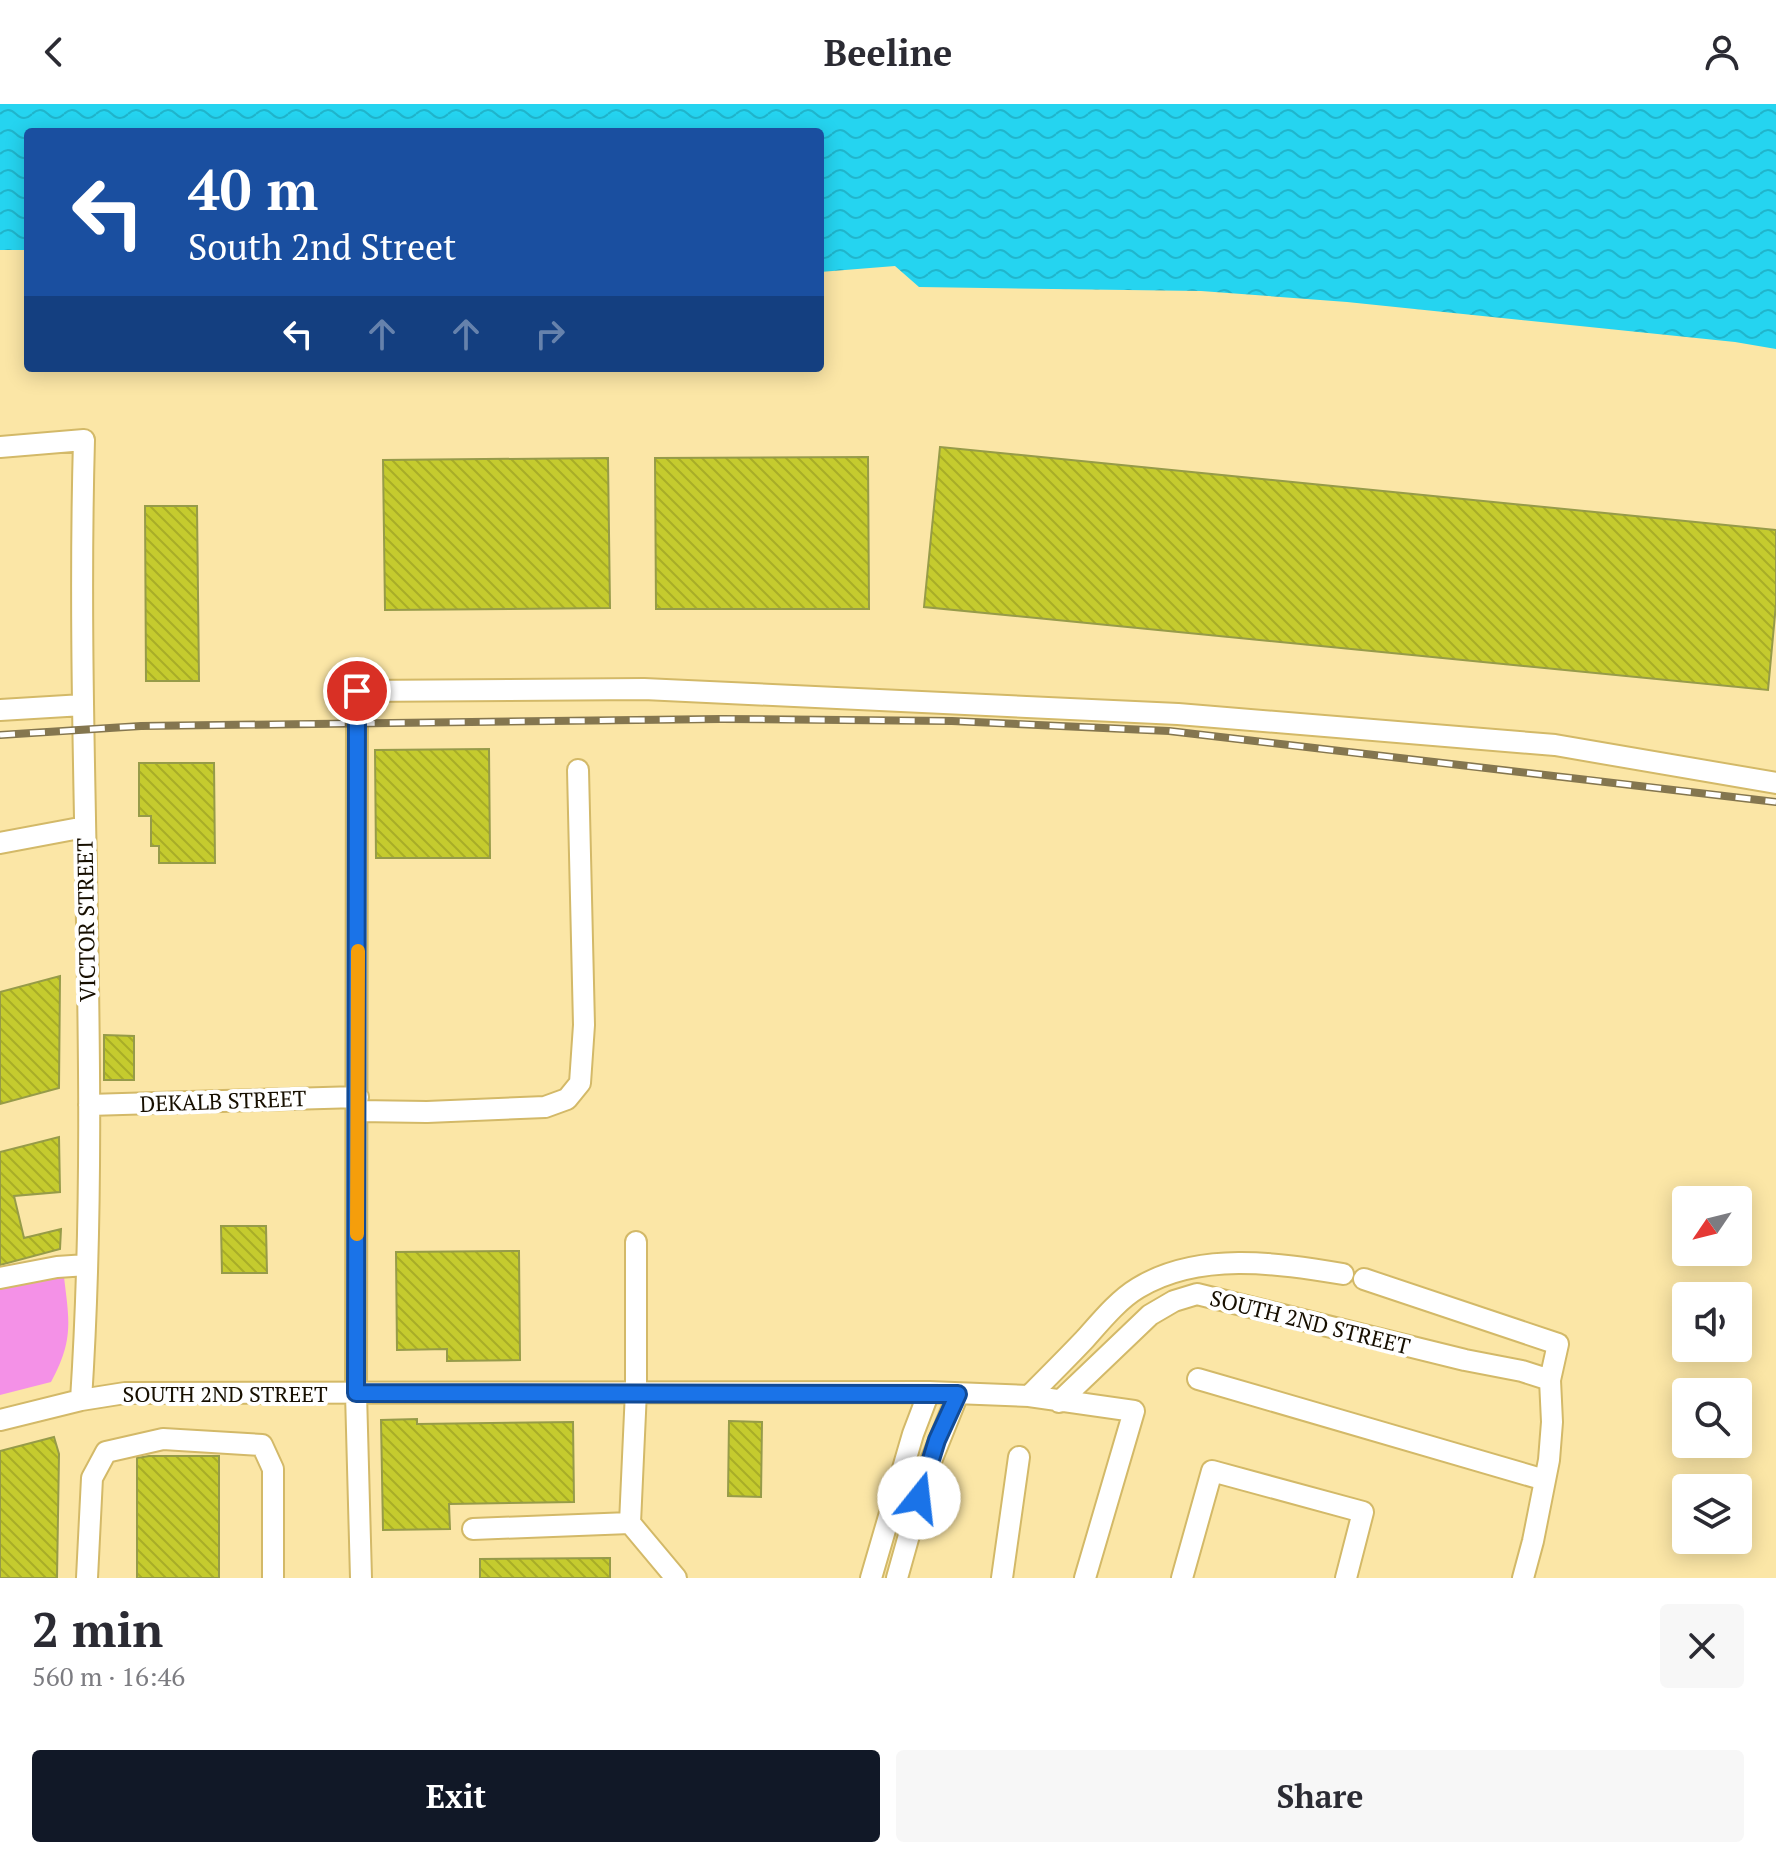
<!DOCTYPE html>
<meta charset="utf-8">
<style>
body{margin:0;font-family:"PT Serif",serif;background:#f7f7f7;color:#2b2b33;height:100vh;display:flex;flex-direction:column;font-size:30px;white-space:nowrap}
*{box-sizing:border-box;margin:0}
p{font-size:26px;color:#7c7c81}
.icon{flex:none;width:44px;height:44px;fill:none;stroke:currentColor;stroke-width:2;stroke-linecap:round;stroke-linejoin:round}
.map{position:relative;height:1474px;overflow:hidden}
.side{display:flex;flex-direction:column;background:#fff;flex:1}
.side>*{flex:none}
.banner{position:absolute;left:24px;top:24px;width:800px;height:244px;border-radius:8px;box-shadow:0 4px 20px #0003;background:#1a4fa0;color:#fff;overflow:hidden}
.needle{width:52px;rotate:235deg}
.buttons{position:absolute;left:1672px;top:1082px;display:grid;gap:16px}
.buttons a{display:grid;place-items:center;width:80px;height:80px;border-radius:8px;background:#fff;box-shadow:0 4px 20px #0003;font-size:40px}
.pin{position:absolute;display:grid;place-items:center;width:68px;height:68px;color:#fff;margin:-34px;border:4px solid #fff;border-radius:50%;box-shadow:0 2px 8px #0007}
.me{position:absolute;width:88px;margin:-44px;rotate:16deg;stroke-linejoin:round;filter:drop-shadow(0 0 6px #0008)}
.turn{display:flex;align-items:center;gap:28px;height:168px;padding:0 32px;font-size:36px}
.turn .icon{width:104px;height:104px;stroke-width:2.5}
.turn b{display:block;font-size:56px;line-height:68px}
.lanes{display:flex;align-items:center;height:76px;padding:0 32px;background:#0003;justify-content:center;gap:40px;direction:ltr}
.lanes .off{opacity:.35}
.round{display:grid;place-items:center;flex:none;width:84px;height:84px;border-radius:8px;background:#f7f7f7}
.summary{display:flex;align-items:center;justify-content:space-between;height:136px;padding:0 32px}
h1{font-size:48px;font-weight:700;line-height:60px}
.primary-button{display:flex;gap:16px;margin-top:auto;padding:16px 32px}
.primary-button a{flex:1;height:92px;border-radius:8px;background:#111827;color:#fff;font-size:32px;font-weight:700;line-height:92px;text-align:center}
.primary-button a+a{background:#f7f7f7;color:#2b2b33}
header{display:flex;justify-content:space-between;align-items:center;height:104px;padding:0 32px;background:#fff;font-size:36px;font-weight:700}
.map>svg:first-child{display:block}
.green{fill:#f491e7}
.water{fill:url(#water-waves)}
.building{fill:url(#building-back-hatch);stroke:#969b49;stroke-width:2}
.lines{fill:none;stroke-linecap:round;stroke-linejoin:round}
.minor-casing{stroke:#d3b968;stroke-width:24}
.minor{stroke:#fff;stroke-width:20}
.rail-casing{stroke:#84764f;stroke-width:8}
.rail{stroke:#fff;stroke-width:5;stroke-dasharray:15;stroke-linecap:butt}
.route-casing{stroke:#114b97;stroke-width:20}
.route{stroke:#1a73e8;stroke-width:14}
.slow{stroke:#f59e0b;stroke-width:14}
.labels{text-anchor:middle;stroke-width:8;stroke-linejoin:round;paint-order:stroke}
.street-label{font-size:22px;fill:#170f00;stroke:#fff}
</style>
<header><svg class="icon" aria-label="back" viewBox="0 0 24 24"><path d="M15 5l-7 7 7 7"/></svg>Beeline<svg class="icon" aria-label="person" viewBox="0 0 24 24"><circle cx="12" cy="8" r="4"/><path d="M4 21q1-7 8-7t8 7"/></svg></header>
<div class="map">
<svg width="1776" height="1474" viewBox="0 0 1776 1474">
<defs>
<pattern id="water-waves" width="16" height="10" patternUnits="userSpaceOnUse" patternTransform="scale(2)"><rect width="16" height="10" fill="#25d4f0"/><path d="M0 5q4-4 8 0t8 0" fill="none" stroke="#20b5cc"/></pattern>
<pattern id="building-back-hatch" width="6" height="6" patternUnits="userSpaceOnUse" patternTransform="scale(2)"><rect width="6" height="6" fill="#c5cb2e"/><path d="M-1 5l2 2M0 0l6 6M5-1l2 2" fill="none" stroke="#a8ad27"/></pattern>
</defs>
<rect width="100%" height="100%" fill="#fbe6a6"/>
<path class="green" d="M63 1164C68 1212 76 1233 51 1278L0 1291V1180Z"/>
<path class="water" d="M0 0H1776V245L1735 238 1347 198 1201 187 919 183 895 162 820 168V28H28V146H0Z"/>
<path class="building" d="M940 343 1776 426V500L1768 586 924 503Z
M868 353 869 505H656L655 354Z
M608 354 610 504 385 506 383 356Z
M145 402H197L199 577H146Z
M489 645 490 754H376L375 646Z
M139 659H214L215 759H159V742H151V712H139Z
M60 872 59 984 0 1000V888Z
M104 931 134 932V976H104Z
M59 1033 60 1088 14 1092 24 1134 61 1125 60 1145 0 1161V1048Z
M221 1122H266L267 1169H222Z
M519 1147 520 1256 447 1257V1245L397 1246 396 1148Z
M417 1315V1320L573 1318 574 1398 449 1400 450 1425 383 1426 381 1316Z
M729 1317 762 1318 761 1393 728 1392Z
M54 1333 59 1350 57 1474H0V1347Z
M149 1352H219V1474H137V1354Z
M610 1454V1474H480V1455Z"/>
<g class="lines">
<defs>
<path id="minor" d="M0 343 84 336C75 656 102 976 81 1296
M0 606 83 601
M0 739 85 723
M89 1001 358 993
M358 1007 427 1008 545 1003 567 995 580 979 584 921 578 666
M0 1174 57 1163 87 1161
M1364 1175 1558 1240 1550 1276 1552 1318 1549 1356 1533 1437 1523 1474
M1198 1275 1545 1376
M1029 1292C1048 1273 1067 1254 1085 1235 1101 1217 1118 1196 1138 1184 1199 1147 1277 1159 1343 1170
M1059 1298 1150 1211 1174 1197 1197 1190 1465 1256 1522 1267 1550 1276
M0 1316 81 1296 125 1289 929 1288 1029 1292 1134 1307 1085 1474
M630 1419 636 1287V1138
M473 1425 630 1419 676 1474
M87 1474 92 1374 106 1348 163 1335 262 1341 273 1365V1474
M361 1474 356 1289 357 587 644 585 1178 610 1555 641 1776 679
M871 1474 913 1330 929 1288
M897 1474 927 1367 958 1290
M1002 1474 1019 1353
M1182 1474 1212 1367 1363 1408 1346 1474"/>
</defs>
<use href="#minor" class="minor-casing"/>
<use href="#minor" class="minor"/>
<defs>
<path id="rail" d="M0 631 141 622 721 615 952 617 1169 627 1776 698"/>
</defs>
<use href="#rail" class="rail-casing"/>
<use href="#rail" class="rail"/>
</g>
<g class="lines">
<defs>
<path id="route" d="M357 587 356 1289 958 1290 937 1336 919 1394"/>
</defs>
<use href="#route" class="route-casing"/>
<use href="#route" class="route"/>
<path class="slow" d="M357 1130 358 847"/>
</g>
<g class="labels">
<g class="street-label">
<text transform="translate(86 816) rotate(-91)" y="8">VICTOR STREET</text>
<text transform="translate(223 997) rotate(-2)" y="8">DEKALB STREET</text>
<text transform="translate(1310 1218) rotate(14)" y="8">SOUTH 2ND STREET</text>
<text x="225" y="1298">SOUTH 2ND STREET</text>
</g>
</g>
</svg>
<div class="buttons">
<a><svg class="needle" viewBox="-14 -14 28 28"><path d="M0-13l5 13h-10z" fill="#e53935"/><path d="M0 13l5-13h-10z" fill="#7c7c81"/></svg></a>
<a><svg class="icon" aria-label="sound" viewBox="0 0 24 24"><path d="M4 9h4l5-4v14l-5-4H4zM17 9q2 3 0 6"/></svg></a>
<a><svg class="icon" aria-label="search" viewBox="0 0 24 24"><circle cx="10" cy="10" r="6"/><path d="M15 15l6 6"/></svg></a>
<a><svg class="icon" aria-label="layers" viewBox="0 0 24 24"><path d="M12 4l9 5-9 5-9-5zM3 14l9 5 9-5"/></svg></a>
</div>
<div class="pin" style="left:357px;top:587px;background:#d93025"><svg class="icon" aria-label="arrive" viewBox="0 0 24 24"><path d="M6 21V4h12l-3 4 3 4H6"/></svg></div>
<svg class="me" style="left:919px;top:1394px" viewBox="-20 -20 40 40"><circle r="19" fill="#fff"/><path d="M0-13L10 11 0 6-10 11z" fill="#1a73e8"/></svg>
<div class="banner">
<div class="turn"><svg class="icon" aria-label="left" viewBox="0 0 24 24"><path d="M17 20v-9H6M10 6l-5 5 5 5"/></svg><div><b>40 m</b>South 2nd Street</div></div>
<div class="lanes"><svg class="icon" aria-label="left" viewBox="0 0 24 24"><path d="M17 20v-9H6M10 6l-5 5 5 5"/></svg><svg class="icon off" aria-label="ahead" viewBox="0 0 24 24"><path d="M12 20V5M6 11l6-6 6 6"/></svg><svg class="icon off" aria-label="ahead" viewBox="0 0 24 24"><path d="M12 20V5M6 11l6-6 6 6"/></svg><svg class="icon off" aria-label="right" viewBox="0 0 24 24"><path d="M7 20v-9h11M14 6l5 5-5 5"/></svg></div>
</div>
</div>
<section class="side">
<div class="summary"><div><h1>2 min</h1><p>560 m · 16:46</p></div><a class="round"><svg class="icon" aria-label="close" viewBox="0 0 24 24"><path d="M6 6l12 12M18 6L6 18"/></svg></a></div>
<div class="primary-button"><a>Exit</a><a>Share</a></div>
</section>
